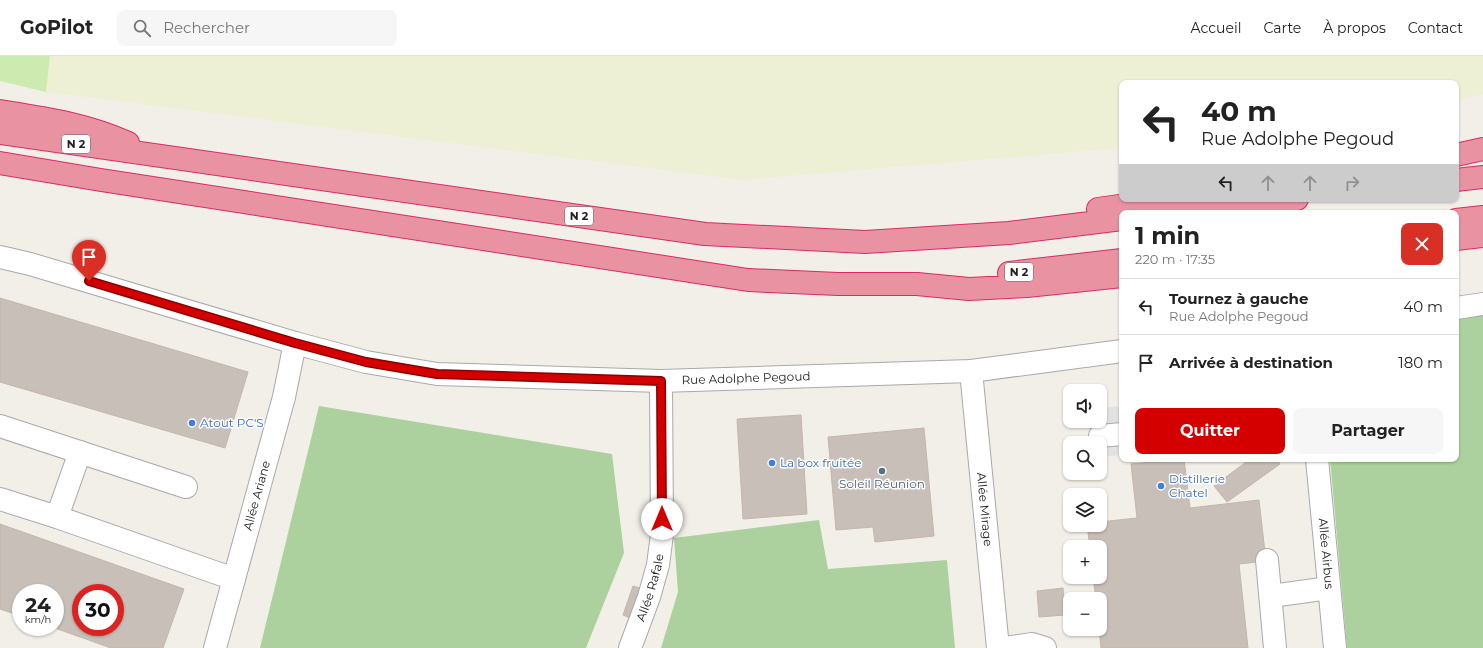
<!DOCTYPE html>
<html lang="fr">
<meta charset="utf-8">
<style>
body{margin:0;font-family:Montserrat,sans-serif;background:#f6f6f6;color:#222;height:100vh;display:flex;flex-direction:column;font-size:15px;white-space:nowrap}
*{box-sizing:border-box;margin:0}
p{font-size:13px;color:#767676}
.icon{flex:none;width:22px;height:22px;fill:none;stroke:currentColor;stroke-width:2;stroke-linecap:round;stroke-linejoin:round}
.map{position:relative;flex:1;overflow:hidden}
.sheet{position:absolute;left:1119px;top:154px;width:340px;height:252px;display:flex;flex-direction:column;background:#fff;border-radius:8px;box-shadow:0 1px 3px #0004}
.sheet>*{flex:none}
.guide{position:absolute;left:1119px;top:24px;width:340px;height:122px;border-radius:8px;box-shadow:0 1px 3px #0004;background:#fff;color:#222;overflow:hidden}
.controls{position:absolute;left:1063px;top:328px;display:grid;gap:8px}
.controls a{display:grid;place-items:center;width:44px;height:44px;border-radius:8px;background:#fff;box-shadow:0 1px 3px #0004;font-size:20px}
.speed{position:absolute;left:12px;top:528px;display:flex;gap:8px;font-size:20px;font-weight:700;text-align:center}
.speed>*{display:grid;place-content:center;width:52px;height:52px;border-radius:50%;background:#fff;box-shadow:0 1px 3px #0004;line-height:1}
.speed small{font-size:10px;font-weight:400}
.speed .limit{border:6px solid #d22;background:#fff;color:#111}
.pin{position:absolute;display:grid;place-items:center;width:34px;height:34px;color:#fff;margin:-41px -17px;border-radius:50% 50% 50% 0;rotate:-45deg;box-shadow:0 0 4px #0007}
.pin .icon{rotate:45deg}
.me{position:absolute;width:44px;margin:-22px;rotate:0deg;stroke-linejoin:round;filter:drop-shadow(0 0 3px #0008)}
.turn{display:flex;align-items:center;gap:14px;height:84px;padding:0 16px;font-size:18px}
.turn .icon{width:52px;height:52px;stroke-width:2.5}
.turn b{display:block;font-size:28px;line-height:34px}
.lanes{display:flex;align-items:center;height:38px;padding:0 16px;background:#0003;justify-content:center;gap:20px;direction:ltr}
.lanes .off{opacity:.35}
.round{display:grid;place-items:center;flex:none;width:42px;height:42px;border-radius:8px;background:#f6f6f6}
.head{display:flex;align-items:center;justify-content:space-between;height:68px;padding:0 16px}
h1{font-size:24px;font-weight:700;line-height:30px}
.cta{display:flex;gap:8px;margin-top:auto;padding:8px 16px}
.cta a{flex:1;height:46px;border-radius:8px;background:#d40000;color:#fff;font-size:16px;font-weight:700;line-height:46px;text-align:center}
.cta a+a{background:#f6f6f6;color:#222}
ul{padding:0;list-style:none}
li{display:flex;align-items:center;gap:12px;height:56px;padding:0 16px;border-top:1px solid #e0e0e0}
li div{flex:1}
li b{display:block;font-size:15px}
li em{font-style:normal}
header{display:flex;align-items:center;gap:24px;box-sizing:border-box;height:56px;padding:0 20px;background:#fff;border-bottom:1px solid #e0e0e0}
header strong{font-size:19px}
nav{display:flex;gap:22px;margin-inline-start:auto;font-size:14px}
.search{width:280px;height:36px;background:#f6f6f6;display:flex;align-items:center;gap:10px;box-sizing:border-box;padding:0 14px;border-radius:8px;color:#767676;font-size:15px}
.map>svg:first-child{display:block}
.farmland{fill:#eef0d5}
.grass{fill:#cdebb0}
.forest{fill:#add19e}
.parking{fill:#e2e2e2}
.building{fill:#c7bfb8;stroke:#c4b6ab;fill-rule:evenodd}
.lines{fill:none;stroke-linecap:round;stroke-linejoin:round}
.minor-casing{stroke:#a9a9a9;stroke-width:24}
.highway-casing{stroke:#dc2a67;stroke-width:24}
.minor{stroke:#fff;stroke-width:22}
.highway{stroke:#e892a2;stroke-width:22}
.route-casing{stroke:#8a0000;stroke-width:10}
.route{stroke:#d40000;stroke-width:7}
.shop-dot{fill:#3f7fe0;stroke:#fff;stroke-width:1.5}
.service-dot{fill:#5c6f8a;stroke:#fff;stroke-width:1.5}
.labels{text-anchor:middle;stroke-width:3;stroke-linejoin:round;paint-order:stroke}
.shield{fill:#fff;stroke:#646464;stroke-width:1}
.shield-label{font-size:11px;font-weight:bold;fill:#222}
.street-label{font-size:12px;fill:#222;stroke:#fff}
.shop-label{font-size:12px;fill:#366cbe;stroke:#fff;text-anchor:start}
.service-label{font-size:12px;fill:#4e5e75;stroke:#fff}
</style>
<header>
<strong>GoPilot</strong>
<div class="search"><svg class="icon" aria-label="search" viewBox="0 0 24 24"><circle cx="10" cy="10" r="6"/><path d="M15 15l6 6"/></svg>Rechercher</div>
<nav><a>Accueil</a><a>Carte</a><a>À propos</a><a>Contact</a></nav>
</header>
<div class="map">
<svg width="1483" height="592" viewBox="0 0 1483 592">
<rect width="100%" height="100%" fill="#f2efe9"/>
<path class="farmland" d="M50 0H1483V38L1456 45V27H1122V92L742 124 46 36Z"/>
<path class="grass" d="M0 0H50L46 36 0 25Z"/>
<path class="forest" d="M1483 245V592H1347L1330 403H1456V255Z
M319 350 612 398 624 497 586 592H260Z
M819 464 828 513 947 504 955 592H661L678 536 674 482Z"/>
<path class="parking" d="M1122 350V399L1100 401V387H1099L1096 365H1100V352Z"/>
<path class="building" d="M0 242 248 316 225 392 0 326Z
M801 359 807 458 743 463 737 363Z
M924 372 934 480 875 486 873 471 836 474 828 381Z
M1184 403 1190 452 1259 444 1266 505 1239 508 1248 592H1101L1099 573H1100V543H1096L1093 521H1100V491H1090L1087 469H1100V466L1137 462 1131 408Z
M1250 403H1276L1280 408 1227 446 1214 430Z
M0 468 184 533 163 592H111L52 571H55V537H21V560L0 553ZM81 537H115V571H81Z
M633 530 643 533 632 563 623 559Z
M1063 532 1065 559 1039 561 1037 535Z"/>
<g class="lines">
<defs>
<g id="minor">
<path id="s1" d="M0 201 30 208 295 287 366 306 437 318 661 325 971 315 1122 295"/>
<path d="M1456 252 1483 248"/>
<path id="s2" d="M971 315 998 592"/>
<path d="M0 370 186 431"/>
<path d="M1100 380 1122 378"/>
<path id="s3" d="M1317 403 1335 592"/>
<path d="M0 443 57 461 234 523"/>
<path d="M57 461 80 396"/>
<path d="M1267 504 1275 592"/>
<path d="M1271 540 1329 532"/>
<path id="s4" d="M215 592 284 341 295 287"/>
<path id="s5" d="M630 592 649 541 658 509 662 478 661 325"/>
<path d="M1005 592 1032 588 1045 592"/>
</g>
<path id="highway" d="M0 55C44 62 87 68 128 87
M0 77 705 178 865 186 1009 177 1122 163
M1456 99 1483 93
M0 107 101 124 748 224 838 228H917L969 233 1027 230 1122 220
M1456 124 1483 121
M1098 153 1166 143
M1176 157 1297 143
M1456 164 1483 161
M1456 183 1483 180
M1009 217 1122 204"/>
</defs>
<use href="#minor" class="minor-casing"/>
<use href="#highway" class="highway-casing"/>
<use href="#minor" class="minor"/>
<use href="#highway" class="highway"/>
</g>
<g class="lines">
<defs>
<path id="route" d="M89 225 295 287 366 306 437 318 661 325 662 463"/>
</defs>
<use href="#route" class="route-casing"/>
<use href="#route" class="route"/>
</g>
<g class="shop-dot">
<circle cx="192" cy="367" r="4"/>
<circle cx="772" cy="407" r="4"/>
<circle cx="1161" cy="430" r="4"/>
</g>
<circle class="service-dot" cx="882" cy="415" r="4"/>
<g class="labels">
<g class="shield">
<rect x="62" y="79" width="28" height="18" rx="3"/>
<rect x="565" y="151" width="28" height="18" rx="3"/>
<rect x="1005" y="207" width="28" height="18" rx="3"/>
</g>
<g class="shield-label">
<text x="76" y="92">N 2</text>
<text x="579" y="164">N 2</text>
<text x="1019" y="220">N 2</text>
</g>
<g class="street-label">
<text dy="4" stroke="none"><textPath href="#s1" startOffset="762">Rue Adolphe Pegoud</textPath></text>
<text dy="4" stroke="none"><textPath href="#s4" startOffset="158">Allée Ariane</textPath></text>
<text dy="4" stroke="none"><textPath href="#s2" startOffset="139">Allée Mirage</textPath></text>
<text dy="4" stroke="none"><textPath href="#s3" startOffset="95">Allée Airbus</textPath></text>
<text dy="4" stroke="none"><textPath href="#s5" startOffset="64">Allée Rafale</textPath></text>
</g>
<g class="shop-label">
<text x="200" y="371">Atout PC'S</text>
<text x="780" y="411">La box fruitée</text>
<text x="1169" y="427">Distillerie<tspan x="1169" dy="14">Chatel</tspan></text>
</g>
<g class="service-label">
<text x="882" y="432">Soleil Réunion</text>
</g>
</g>
</svg>
<div class="controls">
<a><svg class="icon" aria-label="sound" viewBox="0 0 24 24"><path d="M4 9h4l5-4v14l-5-4H4zM17 9q2 3 0 6"/></svg></a>
<a><svg class="icon" aria-label="search" viewBox="0 0 24 24"><circle cx="10" cy="10" r="6"/><path d="M15 15l6 6"/></svg></a>
<a><svg class="icon" aria-label="layers" viewBox="0 0 24 24"><path d="M12 4l9 5-9 5-9-5zM3 14l9 5 9-5"/></svg></a>
<a>+</a>
<a>−</a>
</div>
<div class="speed"><div>24<small>km/h</small></div><div class="limit">30</div></div>
<div class="pin" style="left:89px;top:225px;background:#d93025"><svg class="icon" aria-label="arrive" viewBox="0 0 24 24"><path d="M6 21V4h12l-3 4 3 4H6"/></svg></div>
<svg class="me" style="left:662px;top:463px" viewBox="-20 -20 40 40"><circle r="19" fill="#fff"/><path d="M0-13L10 11 0 6-10 11z" fill="#d40000"/></svg>
<div class="guide">
<div class="turn"><svg class="icon" aria-label="left" viewBox="0 0 24 24"><path d="M17 20v-9H6M10 6l-5 5 5 5"/></svg><div><b>40 m</b>Rue Adolphe Pegoud</div></div>
<div class="lanes"><svg class="icon" aria-label="left" viewBox="0 0 24 24"><path d="M17 20v-9H6M10 6l-5 5 5 5"/></svg><svg class="icon off" aria-label="ahead" viewBox="0 0 24 24"><path d="M12 20V5M6 11l6-6 6 6"/></svg><svg class="icon off" aria-label="ahead" viewBox="0 0 24 24"><path d="M12 20V5M6 11l6-6 6 6"/></svg><svg class="icon off" aria-label="right" viewBox="0 0 24 24"><path d="M7 20v-9h11M14 6l5 5-5 5"/></svg></div>
</div>
<section class="sheet">
<div class="head"><div><h1>1 min</h1><p>220 m · 17:35</p></div><a class="round" style="background:#d93025;color:#fff"><svg class="icon" aria-label="close" viewBox="0 0 24 24"><path d="M6 6l12 12M18 6L6 18"/></svg></a></div>
<ul>
<li><svg class="icon" aria-label="left" viewBox="0 0 24 24"><path d="M17 20v-9H6M10 6l-5 5 5 5"/></svg><div><b>Tournez à gauche</b><p>Rue Adolphe Pegoud</p></div><em>40 m</em></li>
<li><svg class="icon" aria-label="arrive" viewBox="0 0 24 24"><path d="M6 21V4h12l-3 4 3 4H6"/></svg><div><b>Arrivée à destination</b></div><em>180 m</em></li>
</ul>
<div class="cta"><a>Quitter</a><a>Partager</a></div>
</section>
</div>
